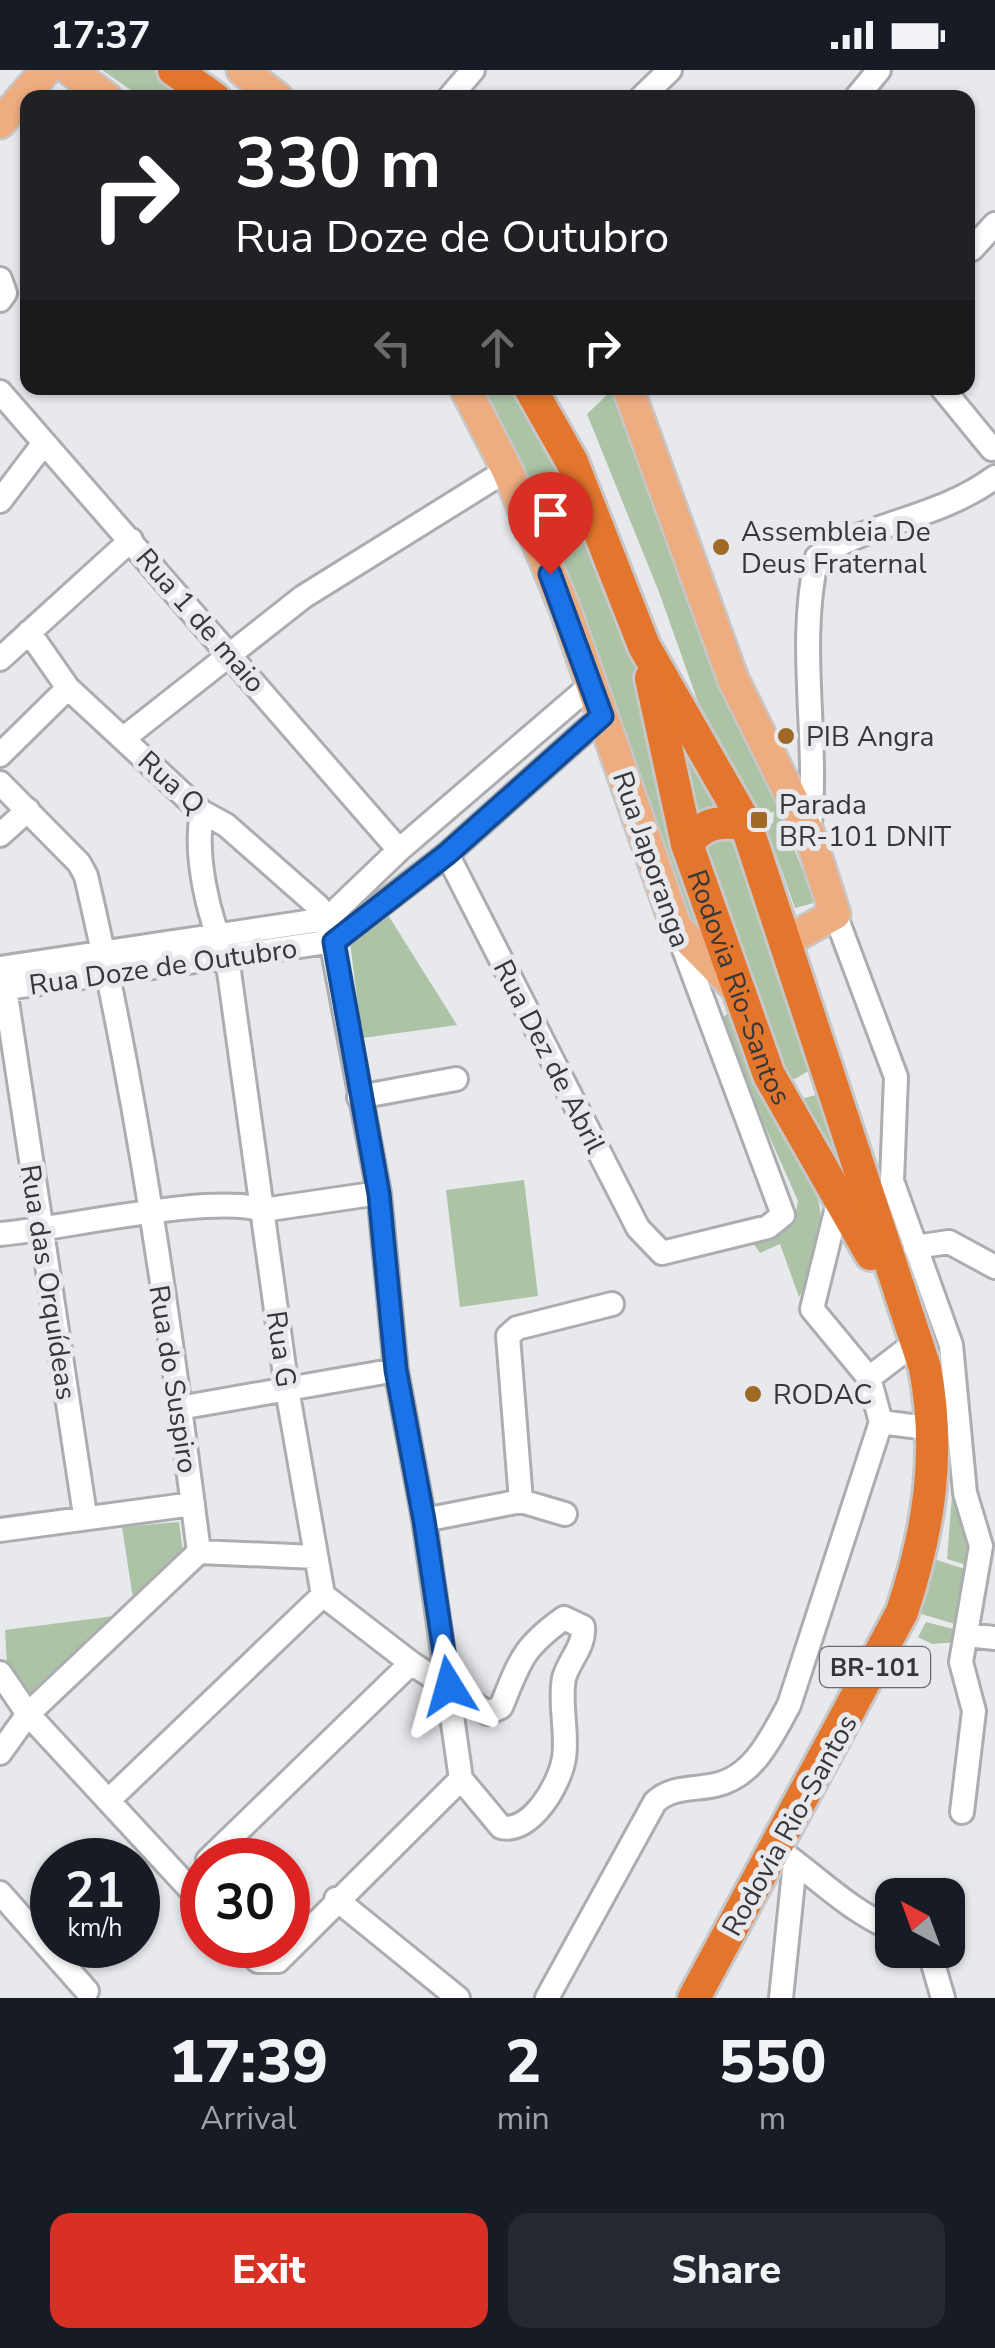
<!DOCTYPE html>
<meta charset="utf-8">
<style>
body{margin:0;font-family:"Nunito Sans",sans-serif;background:#242831;color:#f1f3f6;height:100vh;display:flex;flex-direction:column;font-size:38px;white-space:nowrap}
*{box-sizing:border-box;margin:0}
p{font-size:32px;color:#9ea1a6}
.icon{flex:none;width:55px;height:55px;fill:none;stroke:currentColor;stroke-width:2;stroke-linecap:round;stroke-linejoin:round}
.map{position:relative;height:1928px;overflow:hidden}
.panel{display:flex;flex-direction:column;background:#171b24;flex:1}
.panel>*{flex:none}
.hud{position:absolute;left:20px;top:20px;width:955px;height:305px;border-radius:20px;box-shadow:0 2px 8px #0004;background:#202124;color:#fff;overflow:hidden}
.needle{width:65px;rotate:319deg}
.controls{position:absolute;left:875px;top:1808px;display:grid;gap:20px}
.controls a{display:grid;place-items:center;width:90px;height:90px;border-radius:20px;background:#171b24;box-shadow:0 2px 8px #0004;font-size:50px}
.speed{position:absolute;left:30px;top:1768px;display:flex;gap:20px;font-size:50px;font-weight:700;text-align:center}
.speed>*{display:grid;place-content:center;width:130px;height:130px;border-radius:50%;background:#171b24;box-shadow:0 2px 8px #0004;line-height:1}
.speed small{font-size:25px;font-weight:400}
.speed .limit{border:15px solid #d22;background:#fff;color:#111}
.pin{position:absolute;display:grid;place-items:center;width:85px;height:85px;color:#fff;margin:-102px -42px;border-radius:50% 50% 50% 0;rotate:-45deg;box-shadow:0 0 10px #0007}
.pin .icon{rotate:45deg}
.me{position:absolute;width:110px;margin:-55px;rotate:352deg;stroke-linejoin:round;filter:drop-shadow(0 0 8px #0008)}
.turn{display:flex;align-items:center;gap:35px;height:210px;padding:0 50px;font-size:45px}
.turn .icon{width:130px;height:130px;stroke-width:2.5}
.turn b{display:block;font-size:70px;line-height:85px}
.lanes{display:flex;align-items:center;height:95px;padding:0 50px;background:#0003;justify-content:center;gap:50px;direction:ltr}
.lanes .off{opacity:.35}
.eta{display:flex;justify-content:space-evenly;align-items:center;height:170px;text-align:center}
.eta b{font-size:60px;font-weight:800;line-height:70px}
.button{display:flex;gap:20px;margin-top:auto;padding:20px 50px}
.button a{flex:1;height:115px;border-radius:20px;background:#d93025;color:#fff;font-size:40px;font-weight:800;line-height:115px;text-align:center}
.button a+a{background:#242831;color:#f1f3f6}
.status{display:flex;justify-content:space-between;align-items:center;height:70px;padding:0 50px;background:#171b24;direction:ltr}
.status svg{height:28px;fill:currentColor}
.map>svg:first-child{display:block}
.green{fill:#acc3a6}
.lines{fill:none;stroke-linecap:round;stroke-linejoin:round}
.minor-casing{stroke:#abadb1;stroke-width:28}
.major-casing{stroke:#c7c7c8;stroke-width:35}
.highway-casing{stroke:#c7c7c8;stroke-width:38}
.minor{stroke:#fff;stroke-width:22}
.major{stroke:#eead80;stroke-width:30}
.highway{stroke:#e3762c;stroke-width:32}
.route-casing{stroke:#114b97;stroke-width:25}
.route{stroke:#1a73e8;stroke-width:18}
.poi-dot{fill:#a16926;stroke:#e7e9ed;stroke-width:4}
.labels{text-anchor:middle;stroke-width:10;stroke-linejoin:round;paint-order:stroke}
.shield{fill:#e7e9ed;stroke:#6b6c6f;stroke-width:2.5}
.shield-label{font-size:25px;font-weight:bold;fill:#363739}
.poi-label{font-size:28px;fill:#363739;stroke:#e7e9ed;text-anchor:start}
.street-label{font-size:28px;fill:#363739;stroke:#e7e9ed}
</style>
<div class="status"><b>17:37</b><svg viewBox="0 0 49 12"><path d="M0 12V9h3v3zM5 12V6h3v6zM10 12V3h3v9zM15 12V0h3v12zM26 1h20v11H26zM47 4h2v5h-2z"/></svg></div>
<div class="map">
<svg width="995" height="1928" viewBox="0 0 995 1928">
<rect width="100%" height="100%" fill="#e7e9ed"/>
<path class="green" d="M102 0H156L196 27H141Z
M477 318H517L553 380 633 581 696 843 693 856 688 853Z
M611 321 813 826 814 833 795 838 766 756 773 753 774 742 762 744 698 632 659 522 587 344Z
M665 625 724 739 687 751Z
M725 768 735 775 769 860 810 1000 795 1009 786 1007 700 783 712 770Z
M388 845 457 955 362 968 350 872Z
M728 943 737 948 818 1128C825 1161 821 1200 799 1227L780 1174 760 1183 753 1173 794 1154 798 1131 721 957 722 948Z
M826 1014 866 1156 793 1031 816 1025Z
M524 1110 538 1226 460 1237 446 1120Z
M962 1424 973 1497 947 1489 952 1426Z
M179 1452 184 1490 134 1535 122 1457Z
M934 1489 971 1501 955 1554 918 1543Z
M122 1545 35 1628 7 1595 5 1560Z
M926 1552 961 1561 958 1572 932 1574 918 1567Z"/>
<g class="lines">
<defs>
<path id="minor" d="M449 28 473 0
M641 28 670 0
M856 28 879 0
M972 179 995 154
M0 209 5 223 0 230
M942 318 992 379
M0 322 399 780
M0 431 44 373
M29 562 68 618 202 742 226 755 318 836 327 849 379 1123 396 1300 424 1450 461 1709 278 1891H258L241 1875
M0 589 131 470
M124 668 303 527 507 400
M0 685 68 618
M0 713 79 793 86 806C138 1028 170 1256 199 1482
M202 742C194 785 208 848 227 887L287 1319 323 1525
M809 763C820 672 796 577 817 487 873 451 940 448 995 407
M0 765 28 740
M447 784 638 1158 662 1183 768 1157 783 1145 679 866
M835 844 896 1007 892 1111 951 1275 965 1423 981 1476 961 1592 974 1641 962 1742
M0 898 327 849 399 780 591 615
M3 905 85 1445
M0 919 334 871 447 784 602 646
M359 1027 456 1009
M0 1164C61 1159 213 1123 263 1140L379 1123
M915 1177 949 1172 995 1197
M869 1308 916 1272
M179 1338 396 1300
M881 1352 934 1359
M521 1431 508 1266 517 1258 612 1234
M424 1450 521 1431 565 1444
M0 1460 193 1434
M199 1482 316 1487
M323 1525 411 1593 488 1643 501 1637C520 1591 522 1578 564 1548L583 1557C585 1576 569 1590 564 1608 559 1634 568 1662 564 1688 560 1714 531 1764 501 1757L461 1709
M967 1565 995 1568
M0 1603 28 1644 202 1832
M0 1683 28 1644 199 1482
M110 1729 323 1525
M776 1778C818 1807 845 1838 892 1859
M208 1790 411 1593
M0 1823 87 1921
M336 1829 458 1928
M929 1880 943 1928
M547 1928 655 1732C672 1716 693 1720 715 1715 754 1707 772 1666 789 1635L881 1352 869 1308 812 1239 839 1129
M781 1928 795 1792"/>
<path id="major" d="M70 0 107 28
M242 0 278 28
M0 53 46 0
M465 318 507 400 565 539 676 857 741 923
M628 318 733 609 809 763 835 844 787 871"/>
<g id="highway">
<path d="M174 0 214 28"/>
<path d="M530 318 572 392 644 576 746 754 925 1298C941 1384 929 1460 902 1542L694 1928"/>
<path id="s1" d="M651 608 687 774 769 1005 871 1184"/>
<path d="M687 774C703 752 720 751 746 754"/>
</g>
</defs>
<use href="#minor" class="minor-casing"/>
<use href="#major" class="major-casing"/>
<use href="#highway" class="highway-casing"/>
<use href="#minor" class="minor"/>
<use href="#major" class="major"/>
<use href="#highway" class="highway"/>
</g>
<g class="lines">
<defs>
<path id="route" d="M449 1616 424 1450 396 1300 379 1124 334 872 447 784 602 646 550 504"/>
</defs>
<use href="#route" class="route-casing"/>
<use href="#route" class="route"/>
</g>
<g class="poi-dot">
<circle cx="721" cy="477" r="10"/>
<circle cx="786" cy="666" r="10"/>
<rect x="749" y="740" width="20" height="20" rx="5"/>
<circle cx="753" cy="1324" r="10"/>
</g>
<g class="labels">
<rect class="shield" x="820" y="1577" width="110" height="40" rx="8"/>
<g class="shield-label">
<text x="875" y="1606">BR-101</text>
</g>
<g class="poi-label">
<text x="741" y="471">Assembleia De<tspan x="741" dy="32">Deus Fraternal</tspan></text>
<text x="806" y="676">PIB Angra</text>
<text x="779" y="744">Parada<tspan x="779" dy="32">BR-101 DNIT</tspan></text>
<text x="773" y="1334">RODAC</text>
</g>
<g class="street-label">
<text transform="translate(201 550) rotate(49)" y="10">Rua 1 de maio</text>
<text transform="translate(172 712) rotate(42)" y="10">Rua Q</text>
<text transform="translate(652 789) rotate(71)" y="10">Rua Japoranga</text>
<text transform="translate(163 896) rotate(-8)" y="10">Rua Doze de Outubro</text>
<text dy="10" stroke="none"><textPath href="#s1" startOffset="322">Rodovia Rio-Santos</textPath></text>
<text transform="translate(550 986) rotate(63)" y="10">Rua Dez de Abril</text>
<text transform="translate(49 1212) rotate(81)" y="10">Rua das Orquídeas</text>
<text transform="translate(282 1279) rotate(82)" y="10">Rua G</text>
<text transform="translate(174 1309) rotate(81)" y="10">Rua do Suspiro</text>
<text transform="translate(789 1755) rotate(-61)" y="10">Rodovia Rio-Santos</text>
</g>
</g>
</svg>
<div class="controls">
<a><svg class="needle" viewBox="-14 -14 28 28"><path d="M0-13l5 13h-10z" fill="#e53935"/><path d="M0 13l5-13h-10z" fill="#9ea1a6"/></svg></a>
</div>
<div class="speed"><div>21<small>km/h</small></div><div class="limit">30</div></div>
<div class="pin" style="left:550px;top:504px;background:#d93025"><svg class="icon" aria-label="arrive" viewBox="0 0 24 24"><path d="M6 21V4h12l-3 4 3 4H6"/></svg></div>
<svg class="me" style="left:449px;top:1616px" viewBox="-20 -20 40 40"><path d="M0-17L14 15 0 8-14 15z" fill="#1a73e8" stroke="#fff" stroke-width="4"/></svg>
<div class="hud">
<div class="turn"><svg class="icon" aria-label="right" viewBox="0 0 24 24"><path d="M7 20v-9h11M14 6l5 5-5 5"/></svg><div><b>330 m</b>Rua Doze de Outubro</div></div>
<div class="lanes"><svg class="icon off" aria-label="left" viewBox="0 0 24 24"><path d="M17 20v-9H6M10 6l-5 5 5 5"/></svg><svg class="icon off" aria-label="ahead" viewBox="0 0 24 24"><path d="M12 20V5M6 11l6-6 6 6"/></svg><svg class="icon" aria-label="right" viewBox="0 0 24 24"><path d="M7 20v-9h11M14 6l5 5-5 5"/></svg></div>
</div>
</div>
<section class="panel">
<div class="eta">
<div><b>17:39</b><p>Arrival</p></div>
<div><b>2</b><p>min</p></div>
<div><b>550</b><p>m</p></div>
</div>
<div class="button"><a>Exit</a><a>Share</a></div>
</section>
